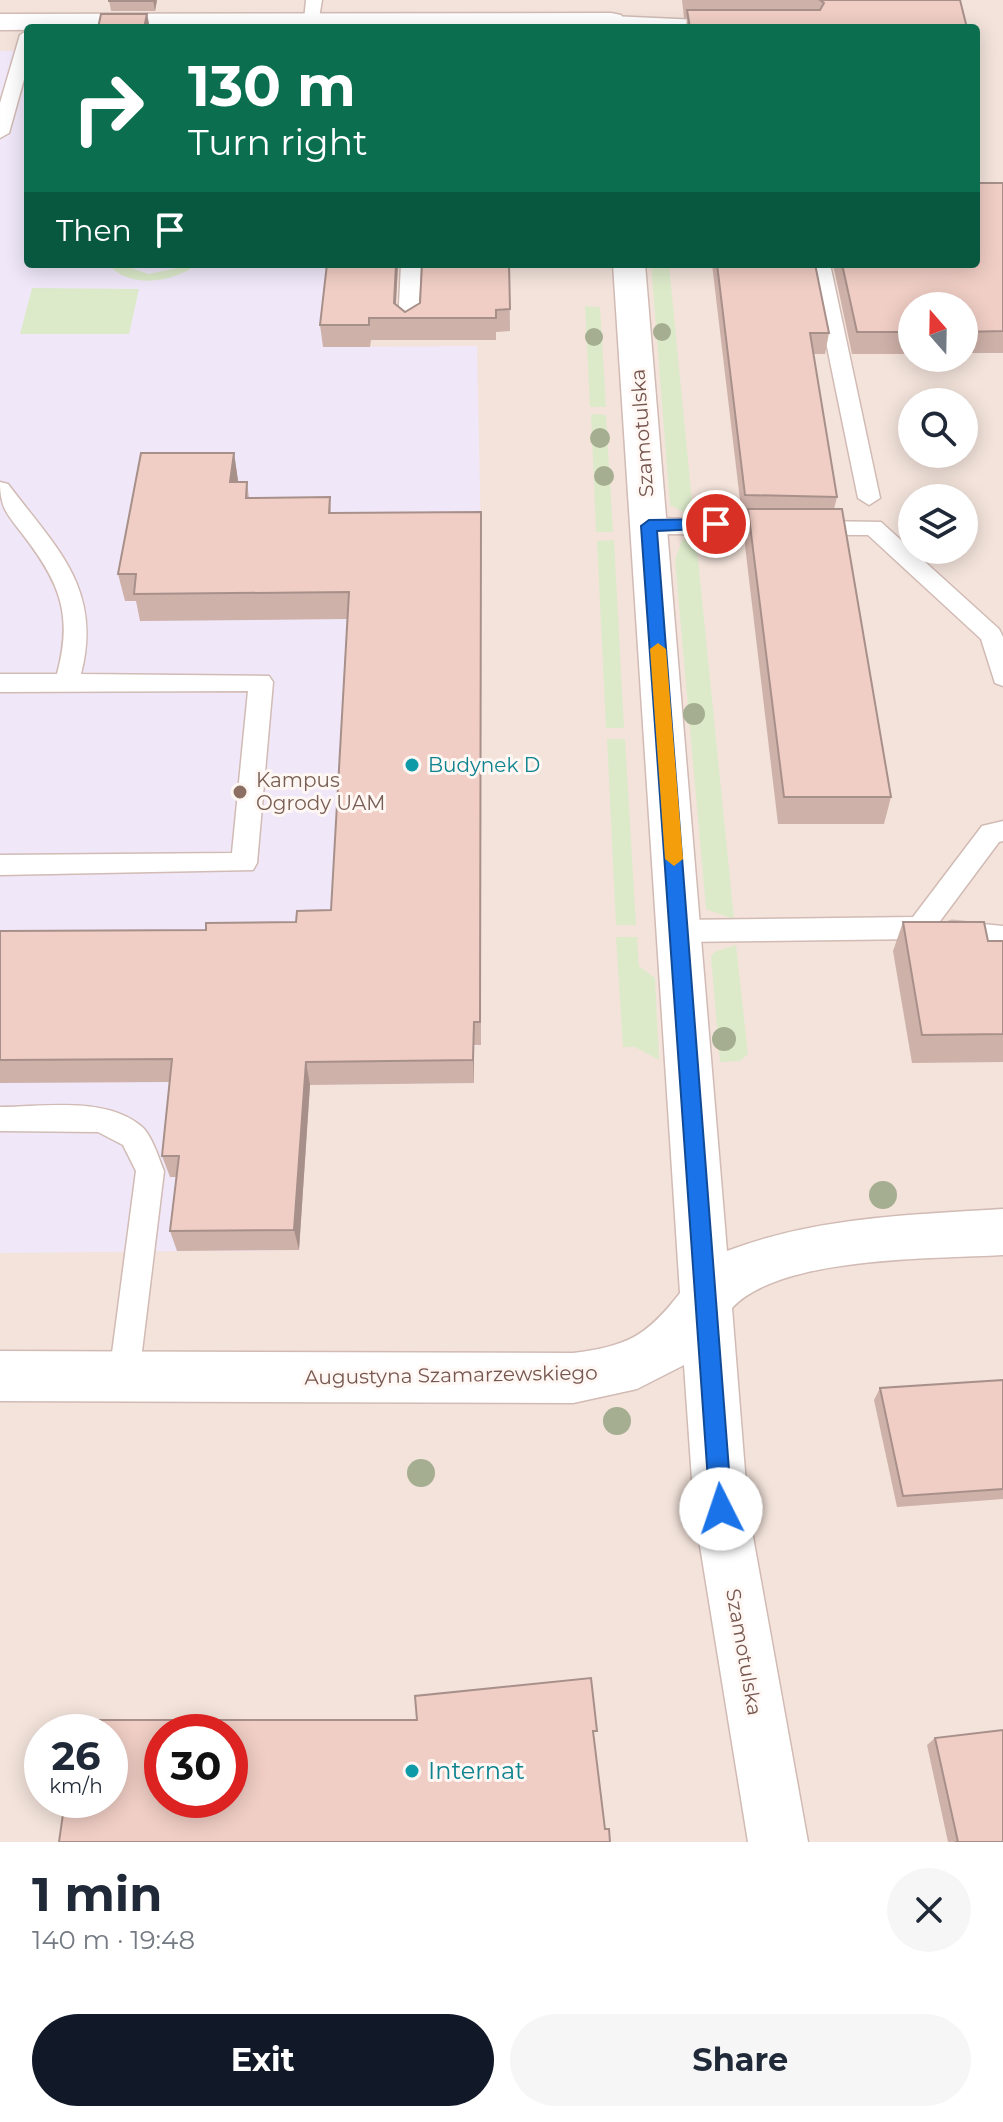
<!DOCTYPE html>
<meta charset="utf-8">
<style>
body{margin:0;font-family:Montserrat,sans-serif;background:#f6f6f7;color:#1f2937;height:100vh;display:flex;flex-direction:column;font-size:30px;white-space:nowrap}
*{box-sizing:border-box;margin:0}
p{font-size:26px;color:#747a83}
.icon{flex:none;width:44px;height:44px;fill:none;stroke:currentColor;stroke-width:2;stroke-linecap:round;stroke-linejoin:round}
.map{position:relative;height:1842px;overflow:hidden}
.drawer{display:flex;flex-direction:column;background:#fff;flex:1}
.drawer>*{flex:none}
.banner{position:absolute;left:24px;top:24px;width:956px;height:244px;border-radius:8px;box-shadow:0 4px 20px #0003;background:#0b6e4f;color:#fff;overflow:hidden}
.needle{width:52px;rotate:340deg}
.controls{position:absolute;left:898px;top:292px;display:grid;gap:16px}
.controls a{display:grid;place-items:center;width:80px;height:80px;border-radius:50%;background:#fff;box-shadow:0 4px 20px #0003;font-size:40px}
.speed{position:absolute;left:24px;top:1714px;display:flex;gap:16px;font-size:40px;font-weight:700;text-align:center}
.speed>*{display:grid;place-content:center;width:104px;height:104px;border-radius:50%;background:#fff;box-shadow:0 4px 20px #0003;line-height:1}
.speed small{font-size:20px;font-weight:400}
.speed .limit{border:12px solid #d22;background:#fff;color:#111}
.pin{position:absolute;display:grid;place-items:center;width:68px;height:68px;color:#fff;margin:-34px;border:4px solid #fff;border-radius:50%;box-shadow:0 2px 8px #0007}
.me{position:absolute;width:88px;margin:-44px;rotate:356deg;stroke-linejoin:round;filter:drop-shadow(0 0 6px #0008)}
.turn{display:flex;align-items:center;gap:28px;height:168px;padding:0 32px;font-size:36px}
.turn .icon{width:104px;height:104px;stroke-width:2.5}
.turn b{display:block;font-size:56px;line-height:68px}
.then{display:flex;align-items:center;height:76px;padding:0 32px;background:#0003;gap:16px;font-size:30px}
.round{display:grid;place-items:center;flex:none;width:84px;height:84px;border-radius:42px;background:#f6f6f7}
.summary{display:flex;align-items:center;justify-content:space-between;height:136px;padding:0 32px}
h1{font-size:48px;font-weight:700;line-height:60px}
.action{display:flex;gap:16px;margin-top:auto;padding:16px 32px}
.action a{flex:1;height:92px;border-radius:48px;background:#111827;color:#fff;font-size:32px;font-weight:700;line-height:92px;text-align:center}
.action a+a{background:#f6f6f7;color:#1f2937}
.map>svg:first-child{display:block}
.residential{fill:#f3e3db;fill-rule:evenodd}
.education{fill:#f0e8f9}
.green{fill:#ddeaca}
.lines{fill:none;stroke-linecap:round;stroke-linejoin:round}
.service-casing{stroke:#d1bbb4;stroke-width:3}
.minor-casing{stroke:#d1bbb4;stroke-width:3}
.service{fill:#fff;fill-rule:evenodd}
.minor{fill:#fff;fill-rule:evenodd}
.tree{fill:#a5ae90}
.wall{fill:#ceb1a9}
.shaded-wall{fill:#a8908a}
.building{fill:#f0cec5;stroke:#a8908a;stroke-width:2;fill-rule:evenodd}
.route{fill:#1a73e8;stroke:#114b97;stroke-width:2}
.slow{fill:#f59e0b}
.culture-dot{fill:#0f9aa8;stroke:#fef7f3;stroke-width:3}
.education-dot{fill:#8d6e63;stroke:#fef7f3;stroke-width:3}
.labels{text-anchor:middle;stroke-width:6;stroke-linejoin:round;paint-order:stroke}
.street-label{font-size:20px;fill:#77564f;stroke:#fef7f3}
.culture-label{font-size:20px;fill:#0d838f;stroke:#fef7f3;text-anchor:start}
.education-label{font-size:20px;fill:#785e54;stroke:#fef7f3;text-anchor:start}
.near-culture-label{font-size:24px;fill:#0d838f;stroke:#fef7f3;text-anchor:start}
</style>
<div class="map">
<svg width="1003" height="1842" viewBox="0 0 1003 1842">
<rect width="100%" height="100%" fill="#fcf3ec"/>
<path class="residential" d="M0 0H1003V1842H0ZM28 28H976V264H28ZM912 306H964V358H912ZM912 402H964V454H912ZM912 498H964V550H912ZM42 1732H110V1800H42ZM162 1732H230V1800H162Z"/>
<path class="education" d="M28 50V264H332L323 347 477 346 481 539V1045L474 1046V1083L310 1085 299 1250 0 1253V51Z"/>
<path class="green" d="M108 264H120L148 274 198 264C174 282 130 290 108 264Z
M651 264H669L693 512 685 513 670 505Z
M32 288 139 289 129 334H20Z
M585 306 600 307 606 407H590Z
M591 414 606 415 613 532H596Z
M696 539 734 919 706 909 675 560 682 540Z
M614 540 624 728H606L597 541Z
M607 739H625L636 925H616Z
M616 937H637L639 966 655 978 659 1060 635 1047H623Z
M736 945 748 1054 740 1061 720 1062 711 957 714 952Z"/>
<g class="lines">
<defs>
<path id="service" d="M306 0H322L318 24H306L304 20Z
M611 16 721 21 729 26 631 28 605 25V17Z
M28 30V65L9 133 0 138V103L20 35Z
M401 264H421L418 325 408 331 398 325Z
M810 264H830L880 498 869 505 858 498Z
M0 482 8 484C56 548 103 588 81 674L269 676 273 682 257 863 253 870 0 875V855L232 853 248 691 0 692V674H57C73 615 60 583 24 536 8 515 0 509 0 482Z
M649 518 881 522 999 629 1003 637V686L995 683 981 639 868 535 649 534 638 526Z
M1003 821V841L999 842 929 936 920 939 679 942 670 939 666 931 670 923 679 920 913 917 982 826Z
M952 921 1003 926V948L943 940 939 932 943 924Z
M0 1107C44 1107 105 1096 141 1126 152 1135 159 1159 164 1171L139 1376 135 1387 124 1391 113 1387 109 1376 136 1171 123 1145 98 1132 0 1131Z"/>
<path id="minor" d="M611 13 621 15 625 21 621 27 0 30V14Z
M613 264H645L727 1251C816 1217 909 1215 1003 1209V1255C933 1259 780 1256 732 1308L748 1509 808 1842H748L694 1509 684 1365 637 1389 573 1403 0 1401V1351L573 1353C627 1346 646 1337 680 1293Z"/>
</defs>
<use href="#service" class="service-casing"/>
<use href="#minor" class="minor-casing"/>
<use href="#service" class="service"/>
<use href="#minor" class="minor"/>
</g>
<g class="tree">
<circle cx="662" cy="332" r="9"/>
<circle cx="594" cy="337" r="9"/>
<circle cx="600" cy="438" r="10"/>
<circle cx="604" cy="476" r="10"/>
<circle cx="694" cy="714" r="11"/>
<circle cx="724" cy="1039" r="12"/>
<circle cx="883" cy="1195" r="14"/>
<circle cx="617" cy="1421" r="14"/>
<circle cx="421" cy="1473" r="14"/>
</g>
<path class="wall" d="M109 0H157L155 11H111Z
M682 0H960L967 28H686L687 18H684Z
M1003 183V353H964V306H912V354H852L833 264H976Z
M327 264H398L396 305 405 312 509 264 510 331 496 332V340H371L370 347H323L320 325Z
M712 264H815L829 333 825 354H813L837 497 834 509 891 797 884 824H778L744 537 747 517H742Z
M234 453 238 482H247L249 498 330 497 331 513 481 512V1045H474V1083L310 1085 299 1250 177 1251 170 1231 177 1177H170L162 1156 170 1082 0 1083V931L206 930 296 922 331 910 347 619 140 621 136 601H125L118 574Z
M903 922 988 941H1003V1062L912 1063 893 951Z
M1003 1380V1499L897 1507 874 1400 880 1388Z
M935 1738 1003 1842H948L927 1745Z"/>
<path class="shaded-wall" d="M153 0H157L155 11Z
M147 14 150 28H144Z
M396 264H398L395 318 394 303Z
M234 453 238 480 235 510 230 482Z
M474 1022V1083L473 1060Z
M306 1062 310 1085 299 1250 294 1230Z"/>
<path class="building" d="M109 0H153V1H109Z
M820 0H960L967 28H690L687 10H820L824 3Z
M101 14H147L144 28H98Z
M976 183H1003V331L964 332V306H912V332H857L842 264H976Z
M327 264H396L394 303 405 312 420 303 422 264H509L510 309 496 310V318H369V325H320Z
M717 264H815L829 333H810L837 497 745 495Z
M141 453H234L230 482H247L246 498 330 497 329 513 481 512 480 1022H474L473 1060 306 1062 294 1230 170 1231 179 1156H162L172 1059 0 1060V931L206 930V923L296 922 297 911 331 910 349 592 134 594 136 574H118Z
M748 509H842L891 797H784Z
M903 922H984L988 941H1003V1034L922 1035Z
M1003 1380V1489L903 1496 880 1388Z
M591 1678 597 1731H593L605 1829H609L610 1842H59L65 1800H110V1732H74L75 1720H417L415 1696ZM162 1732H230V1800H162Z
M1003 1730V1842H955H958L935 1738Z"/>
<path class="route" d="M716 519 721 520V528L657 531 732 1509 729 1517 721 1520 713 1517 710 1509 641 526 649 520Z"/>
<path class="slow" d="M658 643 666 649 683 859 674 866 665 859 650 649Z"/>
<g class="culture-dot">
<circle cx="412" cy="765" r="8"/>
<circle cx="412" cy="1771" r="8"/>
</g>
<circle class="education-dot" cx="240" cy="792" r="8"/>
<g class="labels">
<g class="street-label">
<text transform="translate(642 433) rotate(-94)" y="7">Szamotulska</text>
<text transform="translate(451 1375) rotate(-1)" y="7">Augustyna Szamarzewskiego</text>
<text transform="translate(744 1652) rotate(80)" y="7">Szamotulska</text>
</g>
<g class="culture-label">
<text x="428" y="772">Budynek D</text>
</g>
<g class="education-label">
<text x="256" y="787">Kampus<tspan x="256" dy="23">Ogrody UAM</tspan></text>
</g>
<g class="near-culture-label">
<text x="428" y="1779">Internat</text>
</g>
</g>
</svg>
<div class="controls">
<a><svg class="needle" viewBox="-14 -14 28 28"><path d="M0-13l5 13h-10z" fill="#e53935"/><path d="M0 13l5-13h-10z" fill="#747a83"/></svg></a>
<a><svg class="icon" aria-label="search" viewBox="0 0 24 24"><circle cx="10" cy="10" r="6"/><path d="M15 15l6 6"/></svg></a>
<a><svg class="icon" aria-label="layers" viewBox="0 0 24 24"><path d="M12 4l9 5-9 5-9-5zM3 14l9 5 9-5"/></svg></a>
</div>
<div class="speed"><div>26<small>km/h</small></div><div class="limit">30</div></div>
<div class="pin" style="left:716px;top:524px;background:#d93025"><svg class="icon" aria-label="arrive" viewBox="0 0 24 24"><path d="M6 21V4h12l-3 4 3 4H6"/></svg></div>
<svg class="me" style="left:721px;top:1509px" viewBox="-20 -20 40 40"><circle r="19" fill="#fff"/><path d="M0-13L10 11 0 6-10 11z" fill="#1a73e8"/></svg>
<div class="banner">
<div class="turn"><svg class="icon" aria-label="right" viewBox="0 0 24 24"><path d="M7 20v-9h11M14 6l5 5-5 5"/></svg><div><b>130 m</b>Turn right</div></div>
<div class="then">Then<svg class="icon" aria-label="arrive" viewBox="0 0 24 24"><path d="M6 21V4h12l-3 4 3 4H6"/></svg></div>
</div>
</div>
<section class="drawer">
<div class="summary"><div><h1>1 min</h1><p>140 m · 19:48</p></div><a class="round"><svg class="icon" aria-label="close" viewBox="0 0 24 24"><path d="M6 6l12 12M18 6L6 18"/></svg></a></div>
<div class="action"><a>Exit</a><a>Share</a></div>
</section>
